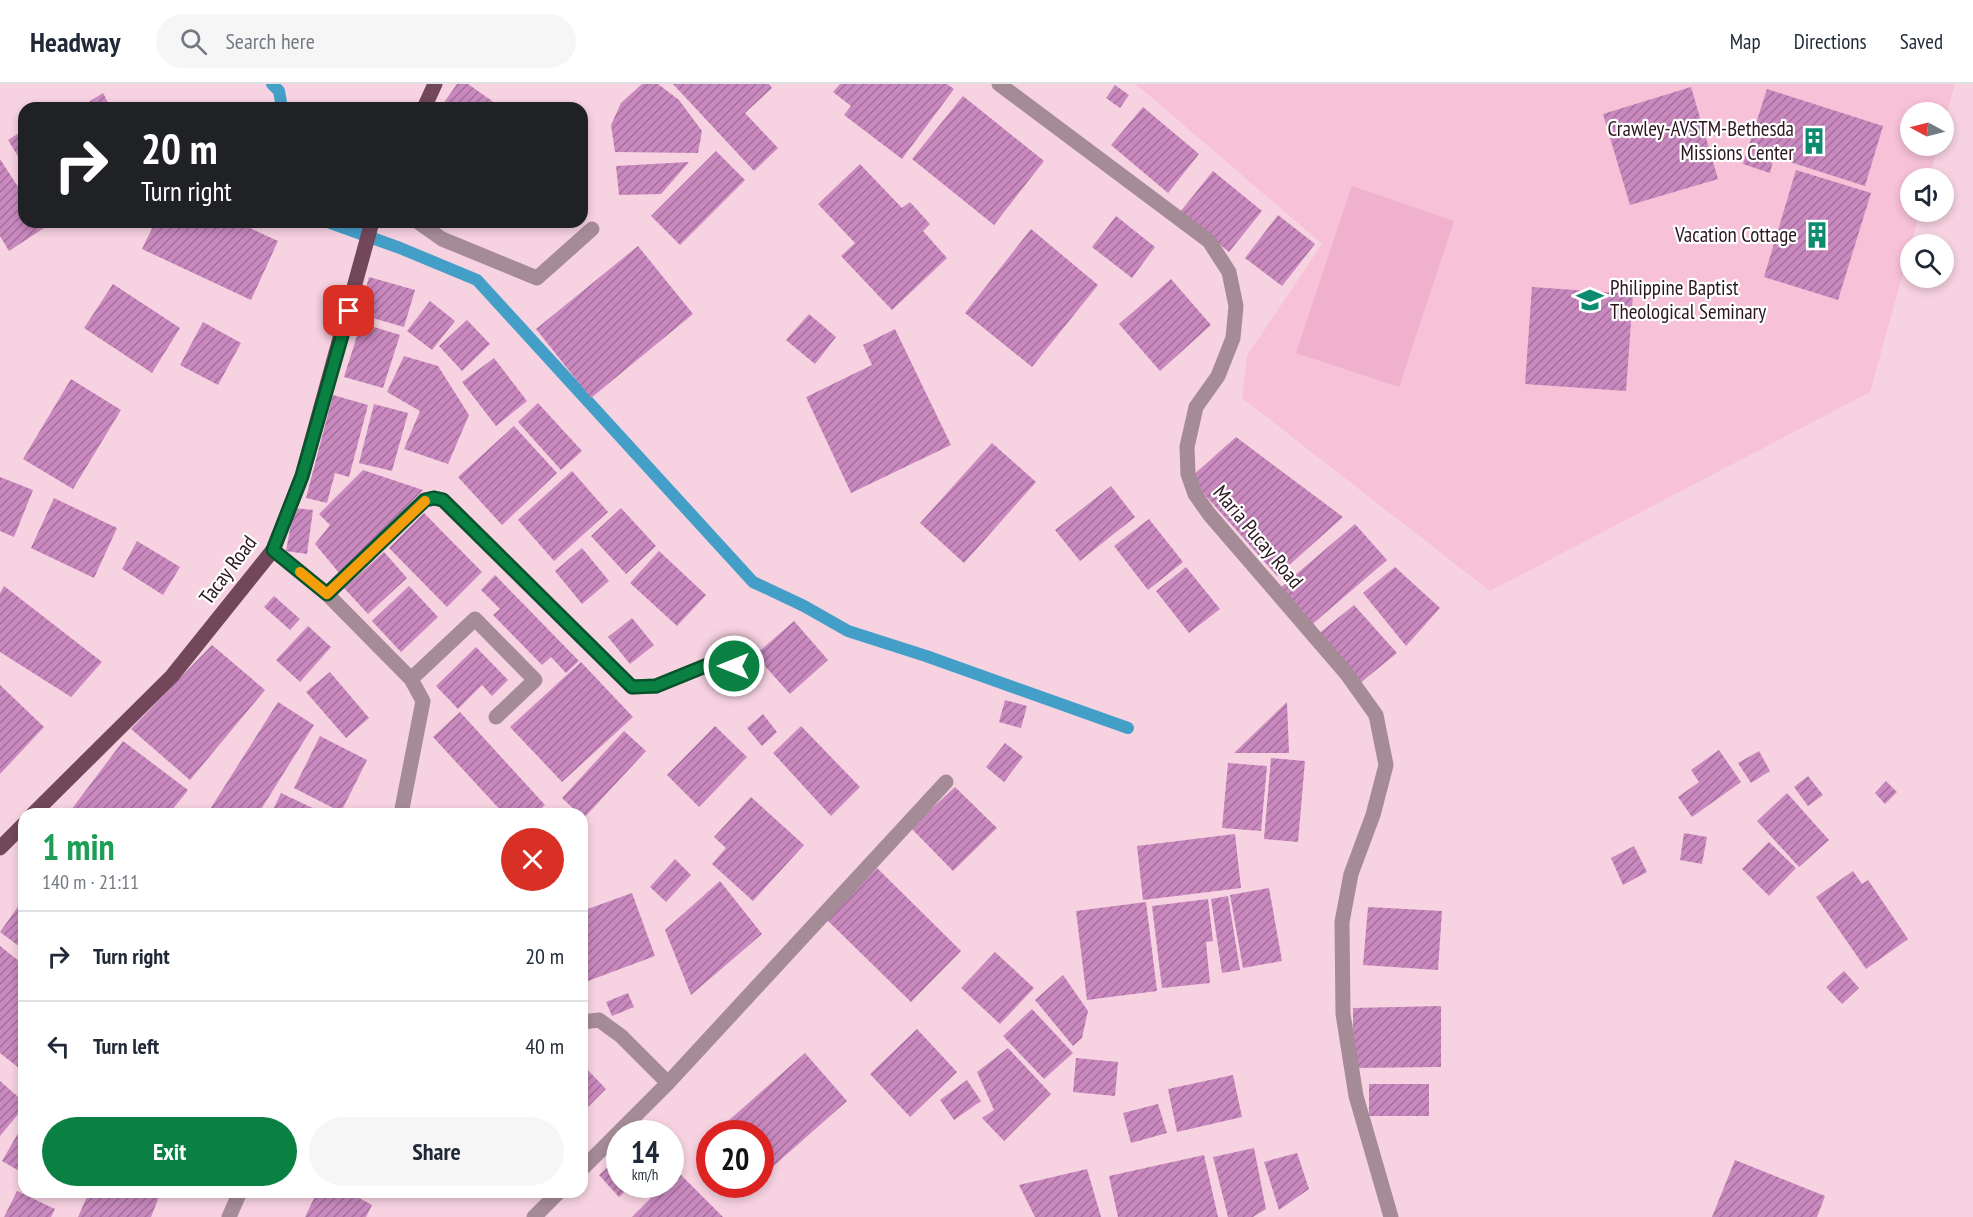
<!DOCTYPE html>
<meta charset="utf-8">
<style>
body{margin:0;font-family:"PT Sans Narrow",sans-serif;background:#f6f6f7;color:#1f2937;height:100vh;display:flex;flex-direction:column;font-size:22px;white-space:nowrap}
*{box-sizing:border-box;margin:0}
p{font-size:20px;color:#747a83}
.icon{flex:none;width:33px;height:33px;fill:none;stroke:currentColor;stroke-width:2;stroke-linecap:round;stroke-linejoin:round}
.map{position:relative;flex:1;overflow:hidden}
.details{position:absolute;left:18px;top:724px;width:570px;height:390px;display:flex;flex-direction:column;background:#fff;border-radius:18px;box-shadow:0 3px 9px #0003}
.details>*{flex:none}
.hud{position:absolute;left:18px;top:18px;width:570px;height:126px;border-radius:18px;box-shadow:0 3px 9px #0003;background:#202124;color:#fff;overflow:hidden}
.needle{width:39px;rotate:277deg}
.controls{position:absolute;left:1900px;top:18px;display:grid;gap:12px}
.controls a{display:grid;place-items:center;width:54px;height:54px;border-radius:50%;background:#fff;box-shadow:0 3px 9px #0003;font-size:30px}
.speed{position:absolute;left:606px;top:1036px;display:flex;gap:12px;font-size:30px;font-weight:700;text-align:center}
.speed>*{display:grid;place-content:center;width:78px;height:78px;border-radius:50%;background:#fff;box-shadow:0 3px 9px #0003;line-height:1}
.speed small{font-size:15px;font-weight:400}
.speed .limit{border:9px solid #d22;background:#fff;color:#111}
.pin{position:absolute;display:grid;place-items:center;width:51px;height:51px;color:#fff;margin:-26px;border-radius:12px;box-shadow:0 3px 9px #0006}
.me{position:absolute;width:66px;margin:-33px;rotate:270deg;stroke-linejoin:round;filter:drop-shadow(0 0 4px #0008)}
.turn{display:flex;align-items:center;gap:21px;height:126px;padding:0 24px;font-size:27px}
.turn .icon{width:78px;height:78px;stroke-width:2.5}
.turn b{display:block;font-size:42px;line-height:51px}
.round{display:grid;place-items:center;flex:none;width:63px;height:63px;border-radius:32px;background:#f6f6f7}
.headline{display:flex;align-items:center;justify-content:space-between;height:102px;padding:0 24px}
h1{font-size:36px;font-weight:700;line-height:45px;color:#1e9e55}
.primary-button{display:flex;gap:12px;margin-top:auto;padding:12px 24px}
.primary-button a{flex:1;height:69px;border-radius:36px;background:#0b8043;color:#fff;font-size:24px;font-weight:700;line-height:69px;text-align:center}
.primary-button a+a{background:#f6f6f7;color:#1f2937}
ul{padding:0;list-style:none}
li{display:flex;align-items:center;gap:18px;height:90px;padding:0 24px;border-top:2px solid #e0e1e3}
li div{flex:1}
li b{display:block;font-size:22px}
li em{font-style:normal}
header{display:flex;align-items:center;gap:36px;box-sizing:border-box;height:84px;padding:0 30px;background:#fff;border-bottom:2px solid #e0e1e3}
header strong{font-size:28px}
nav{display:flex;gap:33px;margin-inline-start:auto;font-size:21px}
.search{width:420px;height:54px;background:#f6f6f7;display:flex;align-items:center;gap:15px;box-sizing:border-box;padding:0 21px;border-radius:33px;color:#747a83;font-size:22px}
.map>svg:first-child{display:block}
.built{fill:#f7c1d7}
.pitch{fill:#efb1cb}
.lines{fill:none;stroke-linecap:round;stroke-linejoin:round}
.stream{stroke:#439ec8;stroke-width:12}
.building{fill:url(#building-hatch)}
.minor{stroke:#a58b96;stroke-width:15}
.major{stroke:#72475a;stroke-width:15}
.route-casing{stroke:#07532c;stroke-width:15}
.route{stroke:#0b8043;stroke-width:10}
.slow{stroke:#f59e0b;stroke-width:10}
.labels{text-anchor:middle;stroke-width:4.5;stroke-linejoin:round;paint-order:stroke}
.poi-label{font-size:21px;fill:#2c1720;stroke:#fff;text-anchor:end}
.street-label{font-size:21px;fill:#2c1720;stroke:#fff}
</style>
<header>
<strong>Headway</strong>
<div class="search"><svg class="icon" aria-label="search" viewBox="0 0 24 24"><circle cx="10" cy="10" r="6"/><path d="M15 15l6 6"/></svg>Search here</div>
<nav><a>Map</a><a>Directions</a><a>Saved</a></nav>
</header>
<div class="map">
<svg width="1973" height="1133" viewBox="0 0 1973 1133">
<defs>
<pattern id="building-hatch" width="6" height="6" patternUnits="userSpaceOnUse" patternTransform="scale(1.5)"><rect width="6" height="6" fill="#c989bf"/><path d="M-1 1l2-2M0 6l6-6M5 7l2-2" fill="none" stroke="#a36f9b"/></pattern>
</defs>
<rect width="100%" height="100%" fill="#f7d2e1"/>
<path class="built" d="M1136 0H1955L1944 40V28H1911V62H1938L1929 94H1911V128H1920L1870 308 1490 507 1242 314 1247 272 1322 160Z"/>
<path class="pitch" d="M1352 102 1454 137 1399 303 1296 269Z"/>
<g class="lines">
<path class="stream" d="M272 0 279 7 282 24
M328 138 400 164 477 196 753 498 804 522 848 547 926 572 1128 644"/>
</g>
<path class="building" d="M457 0H468L502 24H440Z
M642 0H658L679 16 702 47 698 69 615 68 611 41 621 19Z
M673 0H769L772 4 745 29 778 64 754 87Z
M840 0H947L954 5 902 75 844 31 851 22 833 8Z
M1115 1 1129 11 1120 24 1106 14Z
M1691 3 1718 95 1630 121 1603 30Z
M1767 5 1883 42 1865 102 1774 73 1770 89 1743 80Z
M103 9 111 24H79Z
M963 12 1044 77 994 141 912 75Z
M1143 23 1199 70 1168 109 1111 61Z
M24 46V82L8 56Z
M716 67 745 96 680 161 651 132Z
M0 75 24 112V138H40L44 144 9 167 0 152Z
M689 78 661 110 619 111 616 82Z
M860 80 902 124 910 118 930 140 923 147 947 174 892 226 841 172 855 159 818 120Z
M1796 86 1871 109 1838 216 1764 193Z
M1213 87 1262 127 1229 168 1180 128Z
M1278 131 1315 160 1282 202 1245 174Z
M1116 132 1155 163 1132 194 1092 163Z
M155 138H237L278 157 251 216 142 165Z
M1031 145 1098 201 1032 283 965 229Z
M638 162 693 230 591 314 536 245Z
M369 193 415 206 404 243 359 230Z
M1171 195 1211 241 1160 287 1119 240Z
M113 200 180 244 152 289 84 244Z
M1532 203 1633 210 1626 307 1525 300Z
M430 217 455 237 432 266 407 247Z
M809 230 836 253 815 280 786 256Z
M467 236 490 260 462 287 439 262Z
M203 238 241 259 218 301 180 281Z
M361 239 400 251 383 304 344 293Z
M895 245 951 361 851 409 806 313 872 281 863 261Z
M404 272 438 282 469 331 448 380 404 365 420 327 387 308Z
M494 274 527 317 496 342 462 298Z
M71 295 121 326 73 405 23 375Z
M333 311 368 321 349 393 335 389 327 419 306 414Z
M538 319 582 367 561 386 518 338Z
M374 320 408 329 392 387 359 379Z
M514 342 557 389 502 441 458 393Z
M1236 353 1343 433 1277 492 1190 394Z
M992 359 1036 398 964 479 920 439Z
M363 386 423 406 340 490 315 460 330 441 319 430Z
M572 387 608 428 554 477 518 436Z
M0 393 33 406 14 453 0 447Z
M1111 402 1135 433 1080 477 1055 446Z
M54 414 117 444 94 494 31 464Z
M294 424 313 426 307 470 286 467Z
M621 424 656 462 626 490 591 452Z
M424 429 482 488 447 523 389 464Z
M1149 435 1183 478 1148 506 1114 462Z
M1355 440 1387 476 1309 543 1280 504Z
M137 457 180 483 163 511 122 485Z
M582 464 609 497 582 520 555 487Z
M659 467 706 511 677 542 630 499Z
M384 468 407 494 368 530 344 504Z
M1186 483 1220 525 1189 549 1156 507Z
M1395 483 1440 524 1406 562 1363 509Z
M495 491 579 577 566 589 551 573 542 581 493 531 500 525 481 506Z
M4 502 102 578 71 613 0 568V509Z
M409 502 438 533 401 568 372 537Z
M274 512 300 535 290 546 264 523Z
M1354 521 1397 569 1359 600 1317 551Z
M632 534 654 561 630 580 608 553Z
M794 537 828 576 790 610 755 571Z
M308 542 331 563 300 598 276 576Z
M212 561 265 606 190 696 131 645Z
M476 563 508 596 492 612 482 601 458 625 436 602Z
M581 578 633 633 562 698 510 643Z
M330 588 369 634 346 654 306 608Z
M0 601 44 643 0 690Z
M1005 616 1027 622 1021 644 999 638Z
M278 618 314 641 258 730H207Z
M1287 618 1289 669H1234Z
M460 628 545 721 535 730H504L433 653Z
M763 630 777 648 762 662 747 644Z
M715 642 747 673 699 723 667 691Z
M801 642 860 703 831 732 773 669Z
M624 647 646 667 583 735 582 730H579L562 714Z
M320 652 367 676 341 728 294 704Z
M123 657 188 706 169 730H68Z
M1005 659 1023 673 1004 698 986 683Z
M1719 666 1741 698 1692 733 1678 713 1699 698 1691 686Z
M1759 667 1770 687 1751 699 1738 679Z
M1271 674 1305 677 1298 758 1264 755Z
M1228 679 1267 682 1261 747 1222 744Z
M1808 692 1823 711 1808 722 1794 703Z
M1886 697 1897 708 1885 720 1875 709Z
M955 703 997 744 953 787 911 744Z
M281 709 325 730H271Z
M1787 709 1829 756 1799 783 1757 737Z
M751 713 804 761 753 817 712 780 726 764 714 753Z
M1684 749 1707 753 1702 780 1680 776Z
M1235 750 1241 804 1143 816 1137 762Z
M1769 758 1796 784 1769 812 1742 785Z
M1634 762 1647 788 1623 801 1611 774Z
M675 775 691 791 666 818 650 803Z
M877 784 961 867 911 918 826 835Z
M1853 787 1862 800 1868 796 1908 855 1866 885 1816 813Z
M720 797 762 850 691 911 665 846Z
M1269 804 1282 877 1243 884 1230 811Z
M632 809 655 872 588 897 582 880V827Z
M1228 812 1240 886 1222 889 1211 815Z
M24 814V866L0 848Z
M1208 815 1213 857 1206 858 1210 899 1162 904 1152 822Z
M1146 818 1157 907 1087 916 1076 827Z
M1368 823 1442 827 1438 886 1363 881Z
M0 862 24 881V977L19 984 0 969Z
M995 868 1034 904 1000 940 961 904Z
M1844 887 1859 904 1842 920 1826 903Z
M1063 891 1088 927 1082 954 1073 962 1035 916Z
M628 909 634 923 612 932 606 918Z
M1441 922V983L1353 984V924Z
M1032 925 1073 969 1044 995 1003 952Z
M917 945 957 988 910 1033 870 990Z
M1008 964 1051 1010 1004 1057 982 1034 994 1026 977 988Z
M805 969 847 1017 769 1086 760 1077V1050H737L727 1038Z
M1076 974 1118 978 1115 1012 1073 1008Z
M582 980 606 1005 582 1029Z
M1233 991 1242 1033 1177 1048 1168 1005Z
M967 996 981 1017 954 1036 940 1016Z
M0 997 24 1018V1023L0 1052Z
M1369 1000H1429V1032H1369Z
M1158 1020 1167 1049 1131 1059 1123 1029Z
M20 1046 24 1049V1082L21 1088 2 1077Z
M1254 1064 1266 1125 1253 1133H1228L1213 1073Z
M1297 1069 1309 1105 1279 1126 1264 1078Z
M1204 1071 1218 1133H1118L1109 1092Z
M620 1072V1101H632L619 1113 599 1091Z
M1735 1076 1825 1112 1817 1133H1712Z
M1087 1085 1101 1133H1035L1019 1101Z
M677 1087 723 1133H632L664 1101H670V1094Z
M17 1107 55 1125 51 1133H4Z
M89 1108H161L151 1133H78Z
M317 1108H348L372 1121 366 1133H305Z"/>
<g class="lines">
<path class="minor" d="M999 0 1209 157 1229 188 1236 222 1233 254 1218 292 1196 323 1187 363 1188 390 1195 410 1209 430 1346 589 1376 631 1386 681 1373 731 1351 790 1342 838 1343 930 1356 1012 1391 1133
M418 138 442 155 537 194 592 145
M273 466 327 510 411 595 423 617 401 730
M327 510 425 416 434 414 443 416 632 603 656 602 715 578 734 582
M411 595 475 535 535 596 496 633
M582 938 599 936 621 952 668 999
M582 1085 668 999 946 698
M229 1133 240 1108
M534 1133 559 1108"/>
<path class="major" d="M424 24 435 0
M33 730 172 592 273 466 302 392 372 138
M0 764 24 740"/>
</g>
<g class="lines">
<defs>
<path id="route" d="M349 227 302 392 273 466 327 510 425 416 434 414 443 416 632 603 656 602 715 578 734 582"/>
</defs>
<use href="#route" class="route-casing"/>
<use href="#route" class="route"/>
<path class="slow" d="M300 488 327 510 425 417"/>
</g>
<defs>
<symbol id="building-bare" viewBox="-9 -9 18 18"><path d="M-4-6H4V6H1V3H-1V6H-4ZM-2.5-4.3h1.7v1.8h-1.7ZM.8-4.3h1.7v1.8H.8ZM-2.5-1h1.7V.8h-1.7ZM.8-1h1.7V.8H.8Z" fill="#0d8b70" stroke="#fff" stroke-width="2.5" paint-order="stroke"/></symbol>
<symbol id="university-bare" viewBox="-9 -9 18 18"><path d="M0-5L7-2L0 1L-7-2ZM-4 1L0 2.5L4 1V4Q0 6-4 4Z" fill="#0d8b70" stroke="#fff" stroke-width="2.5" paint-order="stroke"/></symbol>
</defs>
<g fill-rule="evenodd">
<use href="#building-bare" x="1795" y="38" width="38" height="38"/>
<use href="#building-bare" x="1798" y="132" width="38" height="38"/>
<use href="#university-bare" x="1571" y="197" width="38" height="38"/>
</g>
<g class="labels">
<g class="poi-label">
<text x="1794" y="52">Crawley-AVSTM-Bethesda<tspan x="1794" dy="24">Missions Center</tspan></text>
<text x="1797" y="158">Vacation Cottage</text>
<text x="1610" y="211" text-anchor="start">Philippine Baptist<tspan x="1610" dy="24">Theological Seminary</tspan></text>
</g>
<g class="street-label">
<text transform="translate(1258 453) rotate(50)" y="7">Maria Pucay Road</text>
<text transform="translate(228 486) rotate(-53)" y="7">Tacay Road</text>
</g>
</g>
</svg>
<div class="controls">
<a><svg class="needle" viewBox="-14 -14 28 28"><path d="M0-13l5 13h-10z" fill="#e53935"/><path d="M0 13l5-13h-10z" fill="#747a83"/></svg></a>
<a><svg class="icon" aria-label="sound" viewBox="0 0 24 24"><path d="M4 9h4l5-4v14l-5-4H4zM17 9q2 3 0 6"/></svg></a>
<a><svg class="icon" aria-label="search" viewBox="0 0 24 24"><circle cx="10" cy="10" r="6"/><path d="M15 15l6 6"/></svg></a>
</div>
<div class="speed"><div>14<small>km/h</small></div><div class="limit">20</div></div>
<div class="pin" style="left:349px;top:227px;background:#d93025"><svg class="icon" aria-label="arrive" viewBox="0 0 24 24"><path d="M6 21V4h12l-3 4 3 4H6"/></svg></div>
<svg class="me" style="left:734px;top:582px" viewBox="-20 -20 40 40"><circle r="17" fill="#0b8043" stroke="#fff" stroke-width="3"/><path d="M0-11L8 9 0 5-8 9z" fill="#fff"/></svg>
<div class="hud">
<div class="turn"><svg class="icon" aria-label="right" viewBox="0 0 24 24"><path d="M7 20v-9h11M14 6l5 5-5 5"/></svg><div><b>20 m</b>Turn right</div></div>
</div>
<section class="details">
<div class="headline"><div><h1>1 min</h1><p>140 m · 21:11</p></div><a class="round" style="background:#d93025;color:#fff"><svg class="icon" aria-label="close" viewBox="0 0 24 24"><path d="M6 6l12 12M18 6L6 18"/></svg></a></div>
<ul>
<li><svg class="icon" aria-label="right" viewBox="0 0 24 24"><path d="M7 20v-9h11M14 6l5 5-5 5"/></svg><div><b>Turn right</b></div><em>20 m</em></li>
<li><svg class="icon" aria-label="left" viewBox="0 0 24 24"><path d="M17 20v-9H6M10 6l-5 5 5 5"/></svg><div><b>Turn left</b></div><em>40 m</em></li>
</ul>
<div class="primary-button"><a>Exit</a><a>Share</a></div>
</section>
</div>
